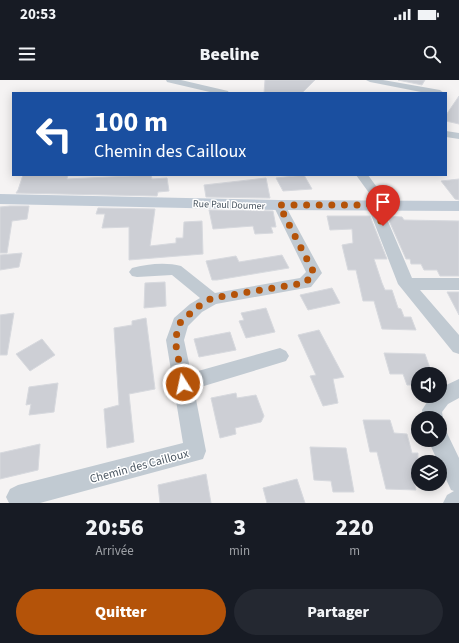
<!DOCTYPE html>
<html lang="fr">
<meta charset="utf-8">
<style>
body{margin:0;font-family:"Source Sans 3",sans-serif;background:#242831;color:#f1f3f6;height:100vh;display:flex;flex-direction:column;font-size:15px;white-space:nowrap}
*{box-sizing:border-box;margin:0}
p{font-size:13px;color:#9ea1a6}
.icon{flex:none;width:22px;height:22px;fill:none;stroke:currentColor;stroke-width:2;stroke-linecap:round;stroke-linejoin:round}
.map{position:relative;height:423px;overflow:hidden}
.details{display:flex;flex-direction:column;background:#171b24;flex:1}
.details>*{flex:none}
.guide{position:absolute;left:12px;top:12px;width:435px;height:84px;border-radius:0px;box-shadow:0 2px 10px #0003;background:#1a4fa0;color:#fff;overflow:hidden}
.tools{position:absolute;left:411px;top:287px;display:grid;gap:8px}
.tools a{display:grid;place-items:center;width:36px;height:36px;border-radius:50%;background:#171b24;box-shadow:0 2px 10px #0003;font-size:20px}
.pin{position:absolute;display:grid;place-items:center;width:34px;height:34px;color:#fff;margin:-41px -17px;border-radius:50% 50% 50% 0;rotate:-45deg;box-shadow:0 0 4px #0007}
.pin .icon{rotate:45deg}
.me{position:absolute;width:44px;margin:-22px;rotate:350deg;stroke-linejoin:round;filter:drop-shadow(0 0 3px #0008)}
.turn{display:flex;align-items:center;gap:14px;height:84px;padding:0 16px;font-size:18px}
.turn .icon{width:52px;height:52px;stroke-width:2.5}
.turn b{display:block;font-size:28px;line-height:34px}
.eta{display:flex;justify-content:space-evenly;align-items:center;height:68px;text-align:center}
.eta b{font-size:24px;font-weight:800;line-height:28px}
.action{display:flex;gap:8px;margin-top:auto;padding:8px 16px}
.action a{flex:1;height:46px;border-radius:24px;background:#b45309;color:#fff;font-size:16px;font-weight:800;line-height:46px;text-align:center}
.action a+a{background:#242831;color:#f1f3f6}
.status{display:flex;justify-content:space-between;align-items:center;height:28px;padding:0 20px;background:#171b24;direction:ltr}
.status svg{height:11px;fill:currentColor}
header{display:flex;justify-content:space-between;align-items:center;height:52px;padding:0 16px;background:#171b24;font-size:18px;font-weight:800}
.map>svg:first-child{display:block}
.building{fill:#cdcfd5;stroke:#d7d9de}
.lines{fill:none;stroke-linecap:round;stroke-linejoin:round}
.street{fill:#c1cad2;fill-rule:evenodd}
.secondary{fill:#c1cbd6;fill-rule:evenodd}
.route{stroke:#b45309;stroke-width:7;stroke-dasharray:0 12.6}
.labels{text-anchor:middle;stroke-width:3;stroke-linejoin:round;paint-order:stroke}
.far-street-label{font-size:10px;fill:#4a5661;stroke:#fff}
.street-label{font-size:12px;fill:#4a5661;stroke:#fff}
</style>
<div class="status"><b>20:53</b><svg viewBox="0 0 49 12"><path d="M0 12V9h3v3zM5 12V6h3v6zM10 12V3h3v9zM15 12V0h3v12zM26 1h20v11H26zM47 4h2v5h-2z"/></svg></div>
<header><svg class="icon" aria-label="menu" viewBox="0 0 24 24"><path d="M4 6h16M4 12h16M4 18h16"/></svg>Beeline<svg class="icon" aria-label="search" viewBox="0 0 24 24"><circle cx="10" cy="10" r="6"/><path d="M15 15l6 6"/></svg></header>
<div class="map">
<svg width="459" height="423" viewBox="0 0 459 423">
<rect width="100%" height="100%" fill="#f5f3f3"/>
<path class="building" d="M265 0H315L302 13H264Z
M398 0H425L422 5Z
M459 16V44L446 41V35Z
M23 95H68L67 99 151 95 152 99 167 98 169 111 158 112 157 116 16 113 18 110Z
M304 95 312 109 283 111 276 98Z
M266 98 270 118 206 117 204 105Z
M459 99V120L455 119 441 101Z
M10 126H29L27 139 12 141 7 173H0V127Z
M98 128 155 129 150 166 176 163V158H183L184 142 202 141 203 174 129 180V147L102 148 105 134H96Z
M209 130 273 131 276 147H271L273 153 255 154 253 146 213 149Z
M327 136H370L387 179H374L382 203 385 210H392L398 228 401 229 404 237H411L416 250 382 249 374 221H363L356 190H348L342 165 353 163 352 149 330 150Z
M387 136 402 137 404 140 459 141V196H440L437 190H424L421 184H411L410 179H406Z
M22 173 19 187 0 190V175Z
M282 175 289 188 217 200H212L206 181 236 176 239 182Z
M165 202 166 226 144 228 145 203Z
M332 208 340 223 308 230 300 215Z
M447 212H459V235Z
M266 228 275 252 246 258 239 241 244 240 241 233Z
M14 233 7 275H0V235Z
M146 238 155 309 129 314 134 362 107 368 104 329 119 325 114 248 132 245V241Z
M319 250 344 297 333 299 338 323 323 326 310 296 316 295 298 255Z
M230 252 236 270 199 277 194 259Z
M42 259 55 275 30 291 16 274Z
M384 273 425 274 432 294H418V305H407L403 294H390Z
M58 303 54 332 29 335 31 324 26 325 29 307Z
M236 313 237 318 256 315 264 336 261 342 235 348 236 354 220 358 211 318Z
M363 340H390L394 353 407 354 412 373H418V394H412L416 410 386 409 377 372H370Z
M40 364 38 390 0 399V373Z
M310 367 346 368 354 412H333L331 401 314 400Z
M206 394 211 423H160L158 405Z
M297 399 305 423H267L263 408Z"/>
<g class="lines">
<path class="street" d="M166 0H181L228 11 229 13H214L167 2Z
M366 0H383L440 10 444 13H426L370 2Z
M446 51 459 53V59L446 57Z
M356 95H368L384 117V132L412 198H459V210H420L459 255V274L453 272 398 204 370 132 372 117Z
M279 121 284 122 285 125 322 193 311 207 216 224 202 232 188 246 184 260 191 293 280 268 286 271 289 276 286 281 194 309 206 371 203 379 40 423H9L6 417 10 409 18 405 183 363 166 260 174 238 190 224 200 218 172 195 137 197 132 196 129 192 132 188C147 184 166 182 181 186L215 213 300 198 306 192 273 125 274 122Z
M459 299V318L448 324 442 332 443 338 440 345V338H423L422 330 431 316H440V308Z
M440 350 447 353 459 378V423H443L447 415 454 411 451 410 440 386V382H438L428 360H440Z"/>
<path class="secondary" d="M0 114 279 120 459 121V131L279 130 0 124Z"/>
</g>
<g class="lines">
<path class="route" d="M183 304 175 260 180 243 196 228 212 218 305 203 314 193 279 125H378L377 132 383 146"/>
</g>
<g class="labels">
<g class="far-street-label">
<text transform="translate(229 124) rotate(2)" y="4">Rue Paul Doumer</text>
</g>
<g class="street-label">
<text transform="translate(139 386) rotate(-15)" y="4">Chemin des Cailloux</text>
</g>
</g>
</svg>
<div class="tools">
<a><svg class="icon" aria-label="sound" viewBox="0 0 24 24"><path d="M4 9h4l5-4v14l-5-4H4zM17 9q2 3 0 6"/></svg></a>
<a><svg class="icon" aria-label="search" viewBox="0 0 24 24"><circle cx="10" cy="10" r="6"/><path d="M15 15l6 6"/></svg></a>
<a><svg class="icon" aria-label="layers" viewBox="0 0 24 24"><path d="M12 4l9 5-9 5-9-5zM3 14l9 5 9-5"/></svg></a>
</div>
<div class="pin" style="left:383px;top:146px;background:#d93025"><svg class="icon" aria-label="arrive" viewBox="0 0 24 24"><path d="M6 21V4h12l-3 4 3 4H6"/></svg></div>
<svg class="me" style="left:183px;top:304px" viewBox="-20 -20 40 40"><circle r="17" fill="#b45309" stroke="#fff" stroke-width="3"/><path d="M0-11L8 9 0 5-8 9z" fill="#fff"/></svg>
<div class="guide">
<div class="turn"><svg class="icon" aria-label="left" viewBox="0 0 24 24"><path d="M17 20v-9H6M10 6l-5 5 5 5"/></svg><div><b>100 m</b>Chemin des Cailloux</div></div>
</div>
</div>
<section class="details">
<div class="eta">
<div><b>20:56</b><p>Arrivée</p></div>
<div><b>3</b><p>min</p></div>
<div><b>220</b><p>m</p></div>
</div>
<div class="action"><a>Quitter</a><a>Partager</a></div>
</section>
